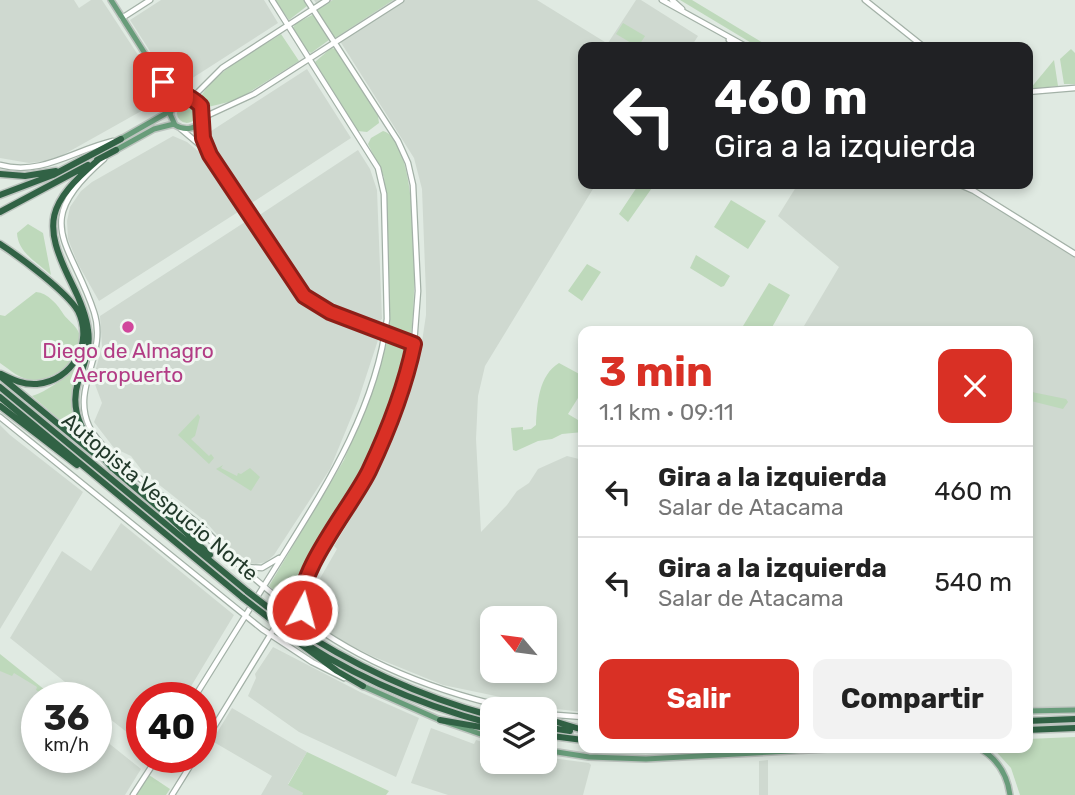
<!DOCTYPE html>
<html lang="es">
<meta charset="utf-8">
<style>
body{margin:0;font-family:Rubik,sans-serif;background:#f2f2f2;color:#222;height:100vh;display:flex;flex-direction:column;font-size:26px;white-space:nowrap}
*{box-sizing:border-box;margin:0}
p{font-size:23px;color:#767676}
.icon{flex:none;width:38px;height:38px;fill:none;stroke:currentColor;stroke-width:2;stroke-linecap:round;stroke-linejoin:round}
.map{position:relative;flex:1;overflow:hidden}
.drawer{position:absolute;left:578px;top:326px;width:455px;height:427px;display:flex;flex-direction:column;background:#fff;border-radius:14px;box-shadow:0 4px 10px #0003}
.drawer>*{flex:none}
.banner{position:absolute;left:578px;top:42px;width:455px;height:147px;border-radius:14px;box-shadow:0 4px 10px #0003;background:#202124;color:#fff;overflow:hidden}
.needle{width:46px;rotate:299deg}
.tools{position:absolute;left:480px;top:606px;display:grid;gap:14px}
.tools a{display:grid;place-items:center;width:77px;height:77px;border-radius:14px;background:#fff;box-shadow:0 4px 10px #0003;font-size:35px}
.speed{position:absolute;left:21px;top:682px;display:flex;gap:14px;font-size:35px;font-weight:700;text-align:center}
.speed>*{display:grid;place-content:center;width:91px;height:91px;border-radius:50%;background:#fff;box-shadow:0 4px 10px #0003;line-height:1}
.speed small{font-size:18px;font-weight:400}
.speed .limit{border:10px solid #d22;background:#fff;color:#111}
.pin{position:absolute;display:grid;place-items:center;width:60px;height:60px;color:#fff;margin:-30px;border-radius:14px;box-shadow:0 4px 10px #0006}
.me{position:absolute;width:77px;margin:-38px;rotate:7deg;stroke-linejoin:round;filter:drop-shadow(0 0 5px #0008)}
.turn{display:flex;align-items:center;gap:24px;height:147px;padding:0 21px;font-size:32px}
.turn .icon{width:91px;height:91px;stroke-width:2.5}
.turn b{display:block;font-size:49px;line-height:60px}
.round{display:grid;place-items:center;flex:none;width:74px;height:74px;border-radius:14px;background:#f2f2f2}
.summary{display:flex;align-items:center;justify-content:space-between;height:119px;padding:0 21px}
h1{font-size:42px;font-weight:700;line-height:52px;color:#d93025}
.button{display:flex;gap:14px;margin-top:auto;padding:14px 21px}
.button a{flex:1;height:80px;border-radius:14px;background:#d93025;color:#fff;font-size:28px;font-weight:700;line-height:80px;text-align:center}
.button a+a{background:#f2f2f2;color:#222}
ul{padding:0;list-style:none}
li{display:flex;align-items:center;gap:21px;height:91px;padding:0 21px;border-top:2px solid #e0e0e0}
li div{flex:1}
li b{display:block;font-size:26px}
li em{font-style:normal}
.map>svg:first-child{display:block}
.built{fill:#cfd9d0;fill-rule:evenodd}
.green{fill:#bed9bb}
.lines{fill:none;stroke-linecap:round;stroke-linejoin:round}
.minor-casing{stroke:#a3b1a7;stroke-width:7}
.major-casing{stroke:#bdc4bf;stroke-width:8}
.highway-casing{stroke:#bdc4bf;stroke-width:9}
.minor{stroke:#fff;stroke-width:4.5}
.major{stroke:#689c7a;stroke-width:5}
.highway{stroke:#316245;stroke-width:6}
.highway-bridge-casing{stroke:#bdc4bf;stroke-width:9;stroke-linecap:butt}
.highway-bridge{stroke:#316245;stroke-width:6}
.route-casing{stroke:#8d1f18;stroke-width:18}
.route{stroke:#d93025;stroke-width:12}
.hotel-dot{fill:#d1479c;stroke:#f0f7f1;stroke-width:2.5}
.labels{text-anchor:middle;stroke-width:6;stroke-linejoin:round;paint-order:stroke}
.hotel-label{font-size:21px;fill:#b23c85;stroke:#f0f7f1}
.street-label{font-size:21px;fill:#22392a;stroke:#f0f7f1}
</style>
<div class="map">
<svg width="1075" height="795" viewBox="0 0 1075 795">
<rect width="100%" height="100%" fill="#e0eae2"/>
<path class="built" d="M0 0H74L79 8 91 0H102L159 87 163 93 161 100 54 160 29 163 0 158Z
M161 0H264L278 23 180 86 169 81 130 20Z
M314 0H537L613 47H583V184H596L485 366 478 396 476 439 481 532 507 505 517 491 529 483 538 469 567 456 583 460V712L557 709 443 685 374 657 344 642 316 623 311 614 309 606 311 594 337 549 334 546 370 486 386 453 404 404 420 355 426 315V294L422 189 414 158ZM492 618H544V670H492Z
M636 0H641L698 36 691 47H616L608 43Z
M307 69 351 138 250 204 209 141 208 133Z
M173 136 187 142 204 156 238 212 99 301 78 264 68 239 67 221 70 207 81 191 92 182Z
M358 150 370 169 377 190 382 319 378 322 330 305 309 292 299 280 258 216Z
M798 184H956L1075 258V706L1027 708V331H801L839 267 778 216Z
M245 222 289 290 297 298 327 317 376 336 378 340 358 401 330 469 274 555 266 562 256 564 247 563 236 556 205 521 143 472 131 456 114 448 94 422 102 403 93 379 102 347 100 316Z
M0 425 10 435 83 492 0 629Z
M121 523 234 615 184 698H142V744L96 708V698H85L10 638 62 551 91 571Z
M273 647 360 692 419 718 396 777 299 732 248 696 256 678 255 674Z
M0 656 53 698H37V758H96V733L141 769 125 795H0Z
M232 708 307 752 288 784 303 793 302 795H261L272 776 212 741Z
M431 728 474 744 476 740 492 745V761H544V757L589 763 591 765 583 795H448L411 783Z
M768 760V795H759V761Z"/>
<path class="green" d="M275 0H304L307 6 289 20Z
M333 0H393L335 38 317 10Z
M680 0H692L770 47H758Z
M314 14 329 40 311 53 307 50 293 28 295 24Z
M623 23 645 36 638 47 616 34Z
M281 34 299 61 237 100 208 107 201 96C219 68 254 52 281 34Z
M331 48 336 49 378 116 379 123 367 132 358 131 315 62Z
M1071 49 1075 53V84H1064L1060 59Z
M1054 60 1058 86 1030 89Z
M177 113a10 10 0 1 1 20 0a10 10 0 1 1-20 0Z
M383 131C421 141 416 301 411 335L389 327V265L384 177 368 144 371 138Z
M639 184 654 185 628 222 619 214Z
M731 200 766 221 748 249 714 227Z
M28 224 43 233 51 275C37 262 18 253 17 233Z
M696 255 730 276 724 286 721 287 690 268Z
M587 264 601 272 582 301 568 291Z
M769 283 790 295 770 331H740Z
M36 292C48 293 58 305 64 315 68 320 75 325 78 331 90 355 54 381 33 380 21 380 10 370 0 363V315L5 316Z
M387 342 409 349 399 387 367 471 286 600 269 586 344 460 377 376Z
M559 363 583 376V390L568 414 583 423V432L562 434 552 439 538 441 516 451 513 450 511 428 523 427V430L531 429 536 425C537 403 539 375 559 363Z
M77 365 71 399 75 424 80 437 32 396C47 392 64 378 77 365Z
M1027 391 1066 399 1068 402 1063 409 1027 400Z
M198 414 200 417 195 436 191 439 209 456 211 454 214 458 209 464 178 435Z
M223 465 221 468 237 476 238 473 241 474 250 468 260 477 251 491 216 469Z
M0 654 55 698H49L36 690 37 687 14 673 12 676 0 671Z
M1075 737V795H1020L1011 768 992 747H1027V739Z
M307 752 389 791 386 795H302L303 793 288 785Z
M149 775 170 789 166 795H136Z"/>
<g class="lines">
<defs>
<path id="minor" d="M662 0 747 47
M672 0 682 9
M865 0 924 47
M122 18 150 0
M729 40 738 47
M1027 92 1075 88
M192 98 222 68 327 0
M202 118 254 94 401 0
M201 121 203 138 210 155 304 296 330 312 414 344
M181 129 207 151
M104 159C29 223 71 241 94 312 108 354 71 387 89 426 103 456 168 499 195 521 209 532 220 546 233 559 251 576 270 592 289 607 354 661 433 691 514 709
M0 165C42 176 74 150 113 141
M958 184 974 191 1075 254
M0 417 262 629 312 662 344 678
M170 505 221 550
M245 567 262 568 279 558
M305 581 301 604 307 619
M194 698C223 651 253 604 282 557 328 483 376 408 387 319L384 194 378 168 272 0
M544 714 583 717
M201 748 361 487 377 455 403 387 414 344 418 291 413 185 408 163 398 141 307 0
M133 795 157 758
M172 795 195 758"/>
<path id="major" d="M111 0 163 82 171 108
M163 82C174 90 189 95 197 102 213 116 194 137 175 125L170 114 175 103 187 97
M121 139 170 111
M116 150 154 129 174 124
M363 686 440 720 492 738
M1027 711 1075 710
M977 747C996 757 1007 773 1010 795
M544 750 589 757 646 759 864 747"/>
<path id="highway" d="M99 159C47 204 41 222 72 284 79 298 86 314 88 330 91 348 84 365 78 382 67 418 91 443 112 468
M97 160 116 150
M0 174 25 176 56 171
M0 195 53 175 121 139
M0 212 88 165
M0 244C20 257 67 292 78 311 94 343 72 381 37 384 24 385 13 380 1 374
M0 376 97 456
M0 387 248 592
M0 397 243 598
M0 406 77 465
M111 467 165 513 210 555
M287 622C350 664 418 696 492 716
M282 628C345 673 417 704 492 724
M298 642 337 671 363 686
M544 718 583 730
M440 720 492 729
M1027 721 1075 719
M544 727 570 731
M1027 730 1075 728
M544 735 583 740
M861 748 862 747"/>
</defs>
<use href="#minor" class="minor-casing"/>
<use href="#major" class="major-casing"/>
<use href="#highway" class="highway-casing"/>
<use href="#minor" class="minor"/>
<use href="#major" class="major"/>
<use href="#highway" class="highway"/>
<defs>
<path id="highway-bridge" d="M248 592 287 622
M243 598 282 628"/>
</defs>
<use href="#highway-bridge" class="highway-bridge-casing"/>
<use href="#highway-bridge" class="highway-bridge"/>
</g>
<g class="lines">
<defs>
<path id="route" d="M163 82C175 91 191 95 201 106L203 138 210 155 304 296 330 312 414 344C405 387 388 431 369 471 352 506 294 574 302 610"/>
</defs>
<use href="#route" class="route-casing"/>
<use href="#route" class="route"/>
</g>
<circle class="hotel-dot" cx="128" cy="327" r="7"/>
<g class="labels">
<g class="hotel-label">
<text x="128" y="358">Diego de Almagro<tspan x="128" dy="24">Aeropuerto</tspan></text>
</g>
<g class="street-label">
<text transform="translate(160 497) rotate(40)" y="7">Autopista Vespucio Norte</text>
</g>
</g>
</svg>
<div class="tools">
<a><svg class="needle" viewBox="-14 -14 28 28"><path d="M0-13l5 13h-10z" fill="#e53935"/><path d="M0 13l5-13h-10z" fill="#767676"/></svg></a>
<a><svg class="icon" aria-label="layers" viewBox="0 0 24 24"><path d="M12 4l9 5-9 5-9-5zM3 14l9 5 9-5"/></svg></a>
</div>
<div class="speed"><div>36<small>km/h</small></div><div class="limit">40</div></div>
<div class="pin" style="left:163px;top:82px;background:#d93025"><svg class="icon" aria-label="arrive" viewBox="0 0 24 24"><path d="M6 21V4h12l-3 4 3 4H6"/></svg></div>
<svg class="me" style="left:302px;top:610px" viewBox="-20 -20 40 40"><circle r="17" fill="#d93025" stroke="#fff" stroke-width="3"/><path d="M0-11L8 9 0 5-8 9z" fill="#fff"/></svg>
<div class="banner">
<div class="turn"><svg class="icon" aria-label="left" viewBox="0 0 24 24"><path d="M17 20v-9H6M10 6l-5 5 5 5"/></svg><div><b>460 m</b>Gira a la izquierda</div></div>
</div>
<section class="drawer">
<div class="summary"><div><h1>3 min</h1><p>1.1 km · 09:11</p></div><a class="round" style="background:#d93025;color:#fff"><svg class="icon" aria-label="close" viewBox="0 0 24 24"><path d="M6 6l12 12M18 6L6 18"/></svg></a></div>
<ul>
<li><svg class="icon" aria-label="left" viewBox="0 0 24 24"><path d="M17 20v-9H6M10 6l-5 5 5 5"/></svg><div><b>Gira a la izquierda</b><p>Salar de Atacama</p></div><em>460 m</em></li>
<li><svg class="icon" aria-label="left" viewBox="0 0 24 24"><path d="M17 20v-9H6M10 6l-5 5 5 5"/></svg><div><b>Gira a la izquierda</b><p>Salar de Atacama</p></div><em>540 m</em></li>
</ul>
<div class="button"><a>Salir</a><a>Compartir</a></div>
</section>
</div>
